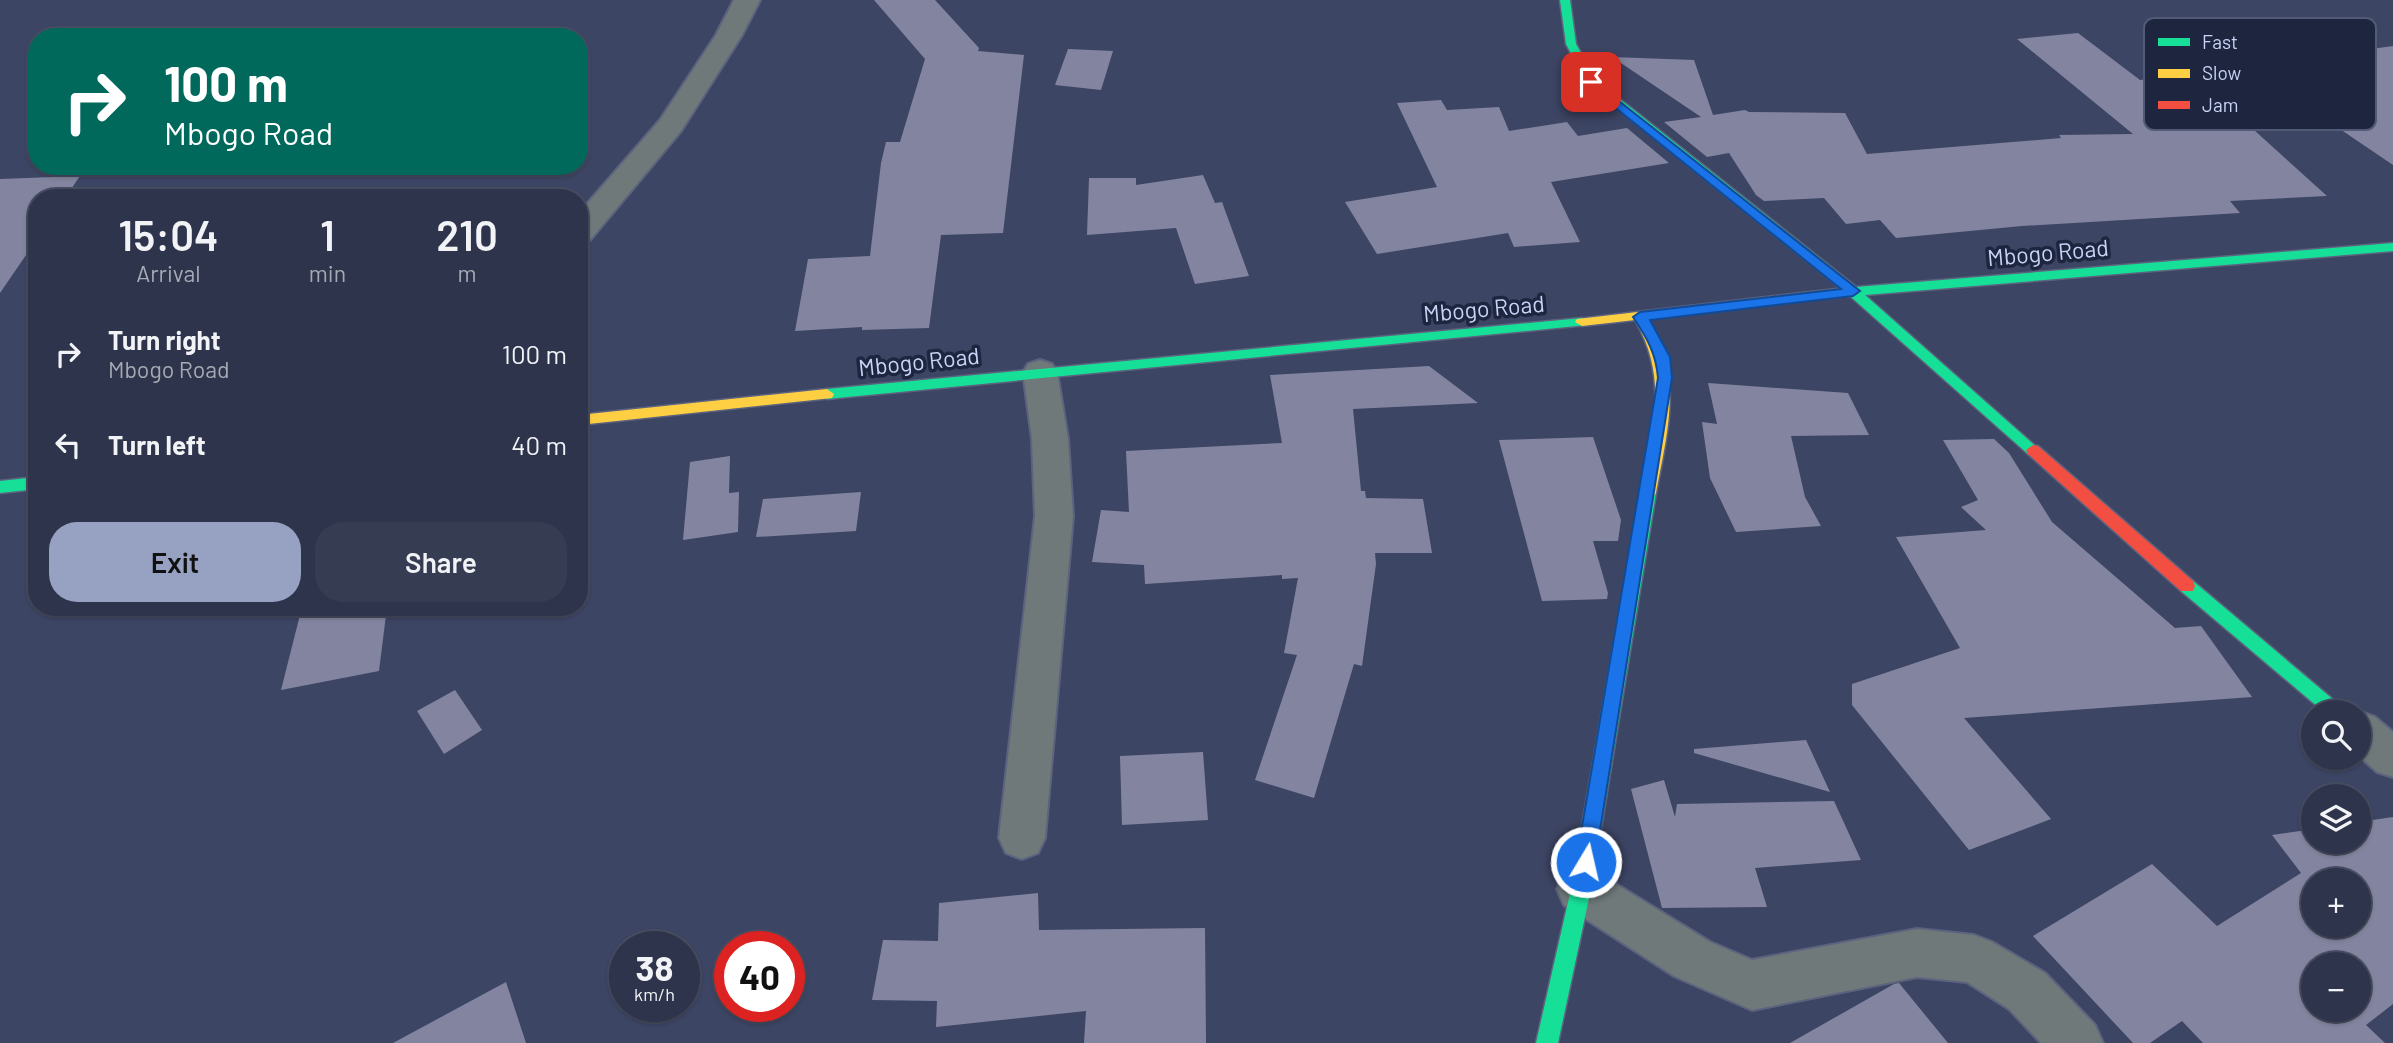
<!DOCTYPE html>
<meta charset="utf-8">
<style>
body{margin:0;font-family:Barlow,sans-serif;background:#363c52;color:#f1f3f6;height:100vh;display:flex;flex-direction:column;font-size:26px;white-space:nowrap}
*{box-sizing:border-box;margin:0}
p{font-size:23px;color:#a7aab5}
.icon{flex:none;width:38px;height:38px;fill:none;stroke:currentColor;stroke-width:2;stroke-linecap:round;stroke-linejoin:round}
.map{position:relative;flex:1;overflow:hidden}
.side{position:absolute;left:28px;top:189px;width:560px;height:427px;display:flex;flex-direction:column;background:#2e344b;border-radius:28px;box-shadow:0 2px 5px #0004,0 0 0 2px #494f63}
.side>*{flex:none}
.hud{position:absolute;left:28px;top:28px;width:560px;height:147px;border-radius:28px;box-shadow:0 2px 5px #0004,0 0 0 2px #494f63;background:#00695c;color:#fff;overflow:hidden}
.controls{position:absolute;left:2301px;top:700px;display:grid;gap:14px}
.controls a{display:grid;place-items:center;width:70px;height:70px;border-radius:50%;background:#2e344b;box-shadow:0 2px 5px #0004,0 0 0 2px #494f63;font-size:35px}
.speed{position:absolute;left:609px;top:931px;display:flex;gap:14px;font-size:35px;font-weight:700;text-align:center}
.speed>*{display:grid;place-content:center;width:91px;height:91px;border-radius:50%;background:#2e344b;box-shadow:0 2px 5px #0004,0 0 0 2px #494f63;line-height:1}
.speed small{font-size:18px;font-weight:400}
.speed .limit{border:10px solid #d22;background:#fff;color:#111}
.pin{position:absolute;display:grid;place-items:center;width:60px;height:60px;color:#fff;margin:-30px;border-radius:14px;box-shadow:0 4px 10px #0006}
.me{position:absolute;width:77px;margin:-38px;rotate:9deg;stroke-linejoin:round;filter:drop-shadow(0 0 5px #0008)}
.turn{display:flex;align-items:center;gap:24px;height:147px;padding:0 21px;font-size:32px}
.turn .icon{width:91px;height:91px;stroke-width:2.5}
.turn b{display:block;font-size:49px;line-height:60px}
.eta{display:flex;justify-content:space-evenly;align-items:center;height:119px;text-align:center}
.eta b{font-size:42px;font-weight:600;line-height:49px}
.primary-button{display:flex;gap:14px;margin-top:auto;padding:14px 21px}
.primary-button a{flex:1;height:80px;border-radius:28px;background:#97a2c2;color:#111;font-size:28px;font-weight:600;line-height:80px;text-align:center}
.primary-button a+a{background:#363c52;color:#f1f3f6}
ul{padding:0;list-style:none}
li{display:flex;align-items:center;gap:21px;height:91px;padding:0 21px}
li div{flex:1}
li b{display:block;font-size:26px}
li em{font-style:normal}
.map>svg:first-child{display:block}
.building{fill:#8385a0;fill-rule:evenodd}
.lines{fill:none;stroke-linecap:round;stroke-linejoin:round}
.street-casing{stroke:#5c637e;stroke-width:4}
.fast-casing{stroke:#5c637e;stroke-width:3}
.slow-casing{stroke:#5c637e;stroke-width:3}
.jam-casing{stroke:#5c637e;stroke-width:3}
.street{fill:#6f7979;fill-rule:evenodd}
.fast{fill:#16e098;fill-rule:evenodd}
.slow{fill:#ffcf43;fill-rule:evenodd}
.jam{fill:#f24e42;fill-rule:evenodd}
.route{fill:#1a73e8;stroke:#114b97;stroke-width:2}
.labels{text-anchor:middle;stroke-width:7;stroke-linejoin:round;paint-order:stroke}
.street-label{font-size:23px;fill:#c8d4f5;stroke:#1e253f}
.key{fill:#1e253f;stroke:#515a76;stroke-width:2}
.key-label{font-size:19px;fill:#c8d4f5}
</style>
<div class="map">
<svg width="2393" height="1043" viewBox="0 0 2393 1043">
<rect width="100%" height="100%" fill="#3d4564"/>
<path class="building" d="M874 0H935L979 48 978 51 1024 55 1003 233 941 235 929 328 862 330V327L795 331 808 259 870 256 881 163 886 142H900L925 59Z
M2078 33 2140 80 2192 74 2327 196 2230 201 2240 213 2022 226 1896 238 1880 220 1846 224 1824 198 1764 201 1756 195 1729 153 1707 157 1664 122 1701 117 1612 57 1694 60 1713 115 1745 110 1749 112 1845 113 1867 154 2061 138 2059 135 2133 134 2017 39Z
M2393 46V165L2247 66Z
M1068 49 1113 51 1101 90 1055 85Z
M1441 100 1447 110 1499 107 1509 131 1567 122 1578 136 1627 128 1669 163 1551 182 1580 242 1514 247 1508 233 1377 254 1345 202 1437 187 1397 103Z
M1203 175 1215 203 1222 202 1249 276 1195 284 1176 228 1087 235 1089 178H1136V185Z
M80 176 65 198H37V239L0 293V179Z
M1429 366 1478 403 1353 409 1361 491H1365L1366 498 1423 499 1432 553H1375L1376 564 1362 666 1354 664 1314 798 1255 780 1297 655 1284 653 1298 578 1282 579V575L1145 584 1144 565 1092 562 1101 510 1129 512 1126 451 1282 443 1270 375Z
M1708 383 1848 393 1869 435 1791 436 1805 497 1821 526 1736 532 1710 478 1702 422 1717 424Z
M1593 437 1621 520 1618 541H1593L1608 593 1607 599 1542 601 1499 440Z
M1994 439 2009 453 2052 522 2175 628 2201 626 2252 697 1964 718 2051 819 1969 850 1852 705V684L1960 648 1896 537 1986 530 1961 507 1978 500 1943 440Z
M730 456 729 493 739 492 738 532 683 540 690 462Z
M861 492 856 531 756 537 763 499Z
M302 607H387L379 671 281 690Z
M455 690 482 730 444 754 417 711Z
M1806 740 1830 792 1694 753V749Z
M1203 752 1208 820 1122 825 1120 756Z
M1664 780 1675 817 1677 804 1834 801 1861 860 1755 868 1767 907 1662 908 1631 789Z
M2393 817V1004L2366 1025 2385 1043H2203L2182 1021 2150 1043H2133L2033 936 2152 864 2217 926 2301 873 2272 835 2314 829V842H2359V822ZM2314 880H2359V926H2314ZM2314 964H2359V1010H2314Z
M1038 893 1039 930 1205 928 1206 1043H1084L1086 1011 936 1027 937 1001 872 1000 883 940 938 941 939 903Z
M506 982 526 1043H393Z
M1899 983 1948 1043H1790L1894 984Z"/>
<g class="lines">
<defs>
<path id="street" d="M734 0H760L742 35 681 131 590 240 579 242V213L660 120 716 35Z
M1040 360 1052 364 1057 372 1068 439 1073 516 1045 838 1038 853 1022 859 1006 853 999 838 1035 516 1032 439 1023 372 1028 364Z
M2359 711 2375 717 2393 732V777L2377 772 2359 756V712H2356Z
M1581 866 1598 873 1710 942 1752 960 1917 929 1974 935 1992 942 2045 973 2095 1025 2103 1043H2041L2009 1009 1967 982 1917 977 1752 1010 1674 976 1564 905 1557 889 1564 873Z"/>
<path id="fast" d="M1560 0H1570L1576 44 1596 80 1856 287 2393 243V251L1865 295 2040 450 2038 454H2028L1850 296 1840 295 1838 292 1842 289 1587 84 1566 44Z
M1582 318 1589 322 1587 325 827 399 820 394 827 389Z
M37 477V489L0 493V481Z
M1648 487 1656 493 1591 889 1558 1043H1536L1571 889 1640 493Z
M2187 580 2193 581 2342 707 2345 712H2324L2181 591 2179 586 2181 581Z"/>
<path id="slow" d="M1845 288 1852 292 1850 295 1648 319C1683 378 1668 429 1656 493L1653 497H1643L1640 493C1653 431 1669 379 1635 320L1582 326 1575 322 1577 319Z
M827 389 834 394 832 398 579 425V415Z"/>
<path id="jam" d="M2033 445 2038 446 2193 581 2195 586 2193 591H2181L2028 454 2026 450Z"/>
</defs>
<use href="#street" class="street-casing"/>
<use href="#fast" class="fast-casing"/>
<use href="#slow" class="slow-casing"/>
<use href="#jam" class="jam-casing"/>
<use href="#street" class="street"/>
<use href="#fast" class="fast"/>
<use href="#slow" class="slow"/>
<use href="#jam" class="jam"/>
</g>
<path class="route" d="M1591 79 1860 291 1853 296 1650 320 1670 357 1672 378 1595 862 1592 869 1586 871 1579 869 1576 862 1658 378C1656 353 1647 338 1633 317L1640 312 1841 289 1587 85V80Z"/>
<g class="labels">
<g class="street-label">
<text transform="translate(2048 253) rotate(-5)" y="8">Mbogo Road</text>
<text transform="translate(1484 309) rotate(-5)" y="8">Mbogo Road</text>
<text transform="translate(919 362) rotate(-6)" y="8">Mbogo Road</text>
</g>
</g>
<rect x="2144" y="18" width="232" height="112" rx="10" class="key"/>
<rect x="2158" y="38" width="32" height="8" fill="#16e098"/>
<rect x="2158" y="69" width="32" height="9" fill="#ffcf43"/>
<rect x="2158" y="101" width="32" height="8" fill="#f24e42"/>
<g class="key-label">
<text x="2202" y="49">Fast</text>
<text x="2202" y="80">Slow</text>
<text x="2202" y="112">Jam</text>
</g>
</svg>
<div class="controls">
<a><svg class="icon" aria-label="search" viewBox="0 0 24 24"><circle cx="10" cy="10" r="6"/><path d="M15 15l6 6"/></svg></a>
<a><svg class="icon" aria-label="layers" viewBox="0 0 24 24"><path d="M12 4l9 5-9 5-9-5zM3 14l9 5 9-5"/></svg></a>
<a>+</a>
<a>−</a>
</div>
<div class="speed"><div>38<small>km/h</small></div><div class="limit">40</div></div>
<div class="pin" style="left:1591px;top:82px;background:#d93025"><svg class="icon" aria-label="arrive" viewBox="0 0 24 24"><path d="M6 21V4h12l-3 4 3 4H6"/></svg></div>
<svg class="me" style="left:1586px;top:862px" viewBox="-20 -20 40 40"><circle r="17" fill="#1a73e8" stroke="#fff" stroke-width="3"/><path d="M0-11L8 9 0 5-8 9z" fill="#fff"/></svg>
<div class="hud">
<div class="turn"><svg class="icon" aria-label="right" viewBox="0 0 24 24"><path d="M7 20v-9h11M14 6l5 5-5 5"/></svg><div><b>100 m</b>Mbogo Road</div></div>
</div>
<section class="side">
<div class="eta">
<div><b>15:04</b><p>Arrival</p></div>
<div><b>1</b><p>min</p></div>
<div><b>210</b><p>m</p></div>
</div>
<ul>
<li><svg class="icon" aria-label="right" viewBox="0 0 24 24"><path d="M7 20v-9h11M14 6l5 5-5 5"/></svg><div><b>Turn right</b><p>Mbogo Road</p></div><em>100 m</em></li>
<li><svg class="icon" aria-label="left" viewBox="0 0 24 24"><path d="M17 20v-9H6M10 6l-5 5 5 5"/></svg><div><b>Turn left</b></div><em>40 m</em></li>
</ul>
<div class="primary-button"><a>Exit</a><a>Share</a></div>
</section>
</div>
